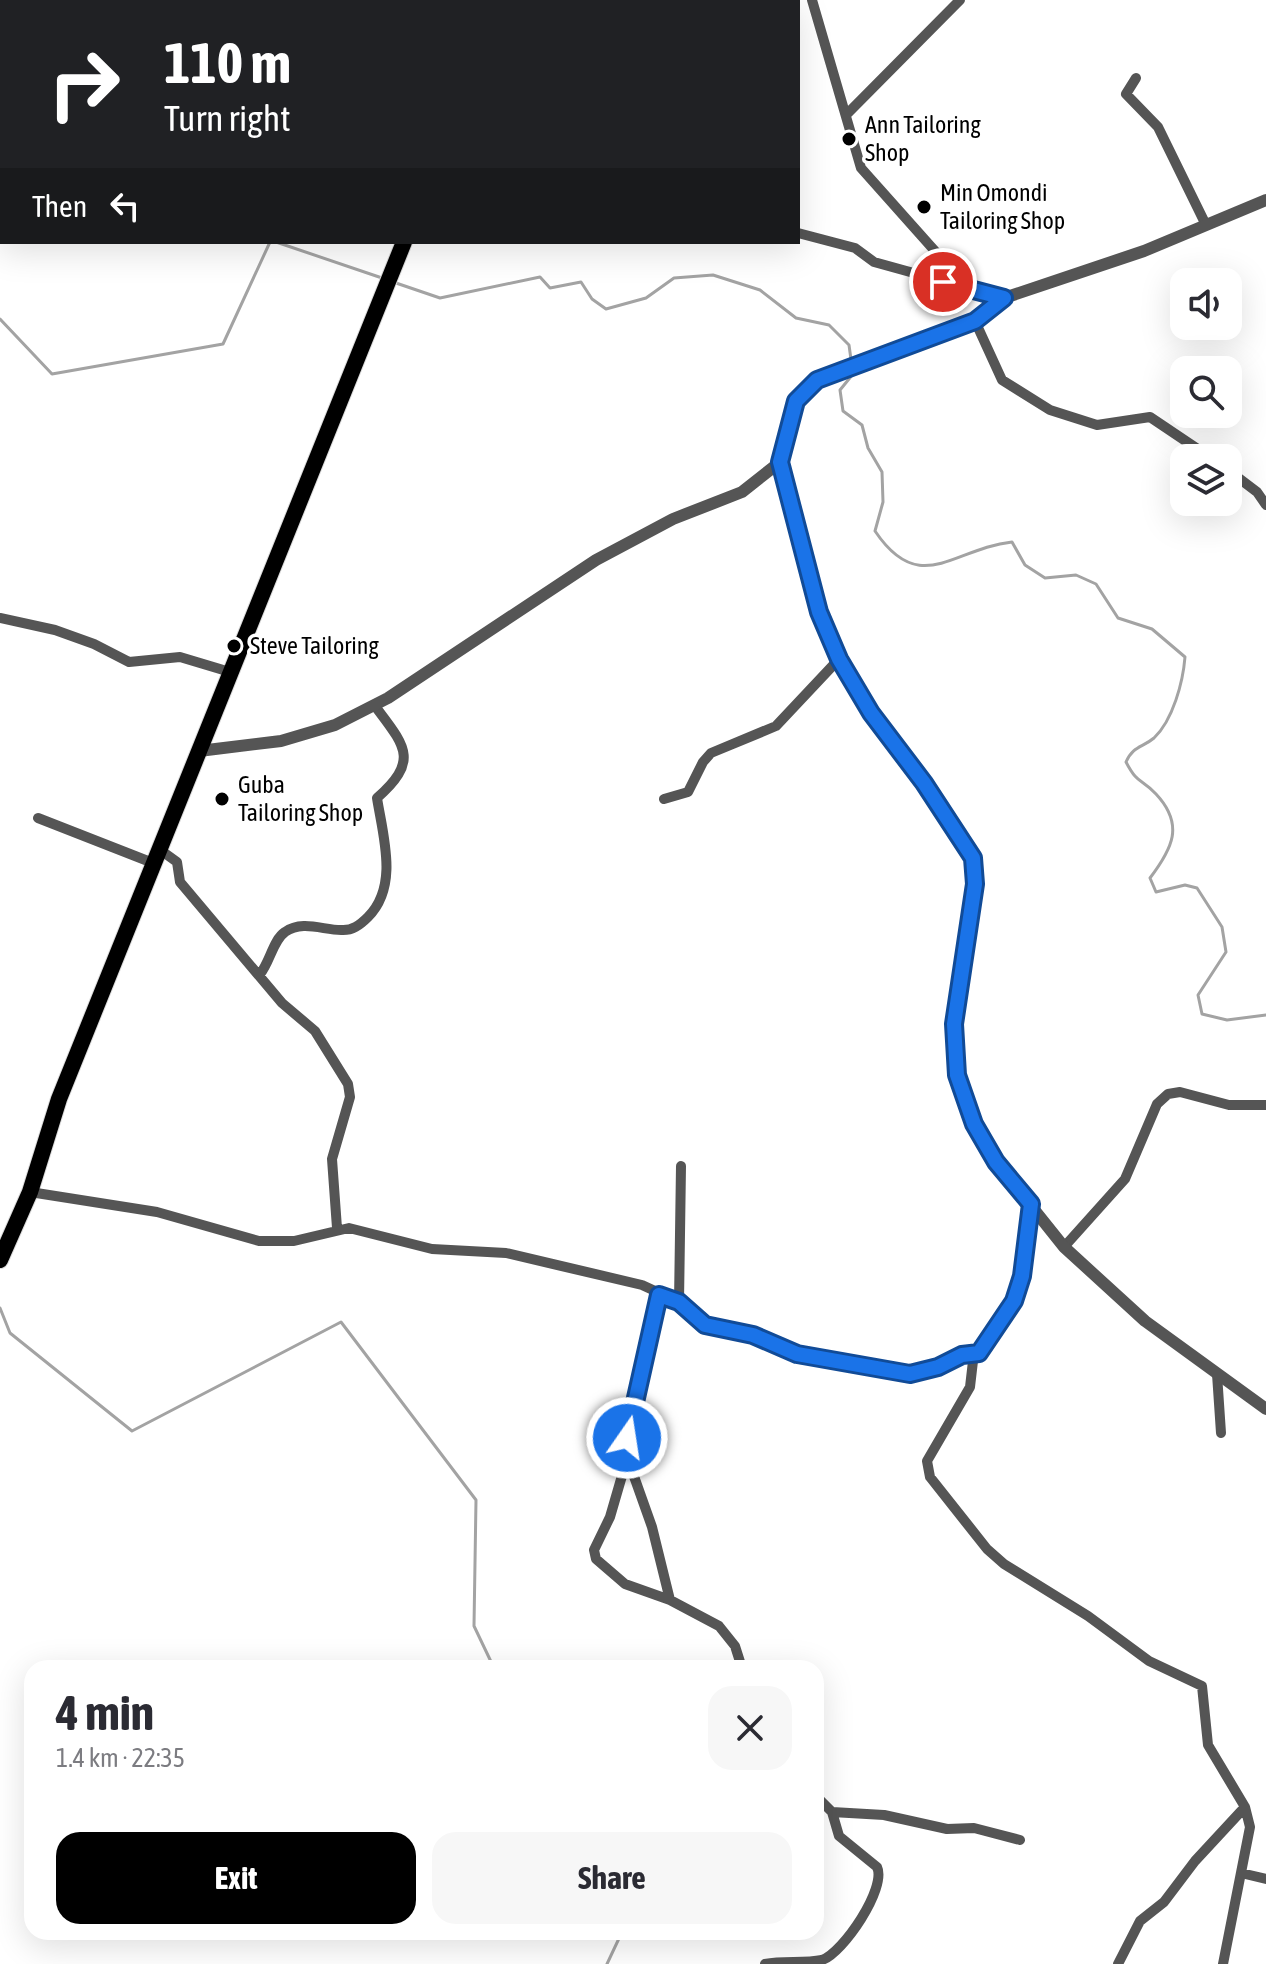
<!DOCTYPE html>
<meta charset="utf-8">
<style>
body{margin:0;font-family:"Asap Condensed",sans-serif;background:#f7f7f7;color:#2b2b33;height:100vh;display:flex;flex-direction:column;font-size:30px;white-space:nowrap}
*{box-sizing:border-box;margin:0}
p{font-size:26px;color:#7c7c81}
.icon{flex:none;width:44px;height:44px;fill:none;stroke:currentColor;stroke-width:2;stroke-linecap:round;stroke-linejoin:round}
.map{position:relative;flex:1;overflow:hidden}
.details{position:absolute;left:24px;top:1660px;width:800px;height:280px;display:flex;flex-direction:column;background:#fff;border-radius:24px;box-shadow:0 8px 32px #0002}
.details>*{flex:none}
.hud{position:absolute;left:0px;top:0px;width:800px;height:244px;box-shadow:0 8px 32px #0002;background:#202124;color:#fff;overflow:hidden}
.fabs{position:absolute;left:1170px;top:268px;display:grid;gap:16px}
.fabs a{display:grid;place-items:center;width:72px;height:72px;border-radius:16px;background:#fff;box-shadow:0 8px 32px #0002;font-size:40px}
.pin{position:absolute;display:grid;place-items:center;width:68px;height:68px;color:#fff;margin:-34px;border:4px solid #fff;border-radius:50%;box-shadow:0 2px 8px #0007}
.me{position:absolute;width:88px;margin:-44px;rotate:13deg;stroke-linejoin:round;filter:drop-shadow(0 0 6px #0008)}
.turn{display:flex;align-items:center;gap:28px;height:168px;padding:0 32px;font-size:36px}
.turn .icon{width:104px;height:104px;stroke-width:2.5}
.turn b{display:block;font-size:56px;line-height:68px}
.then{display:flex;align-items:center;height:76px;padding:0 32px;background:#0003;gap:16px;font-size:30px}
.round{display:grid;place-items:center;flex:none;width:84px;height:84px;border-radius:24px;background:#f7f7f7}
.head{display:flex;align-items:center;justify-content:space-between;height:136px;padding:0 32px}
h1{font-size:48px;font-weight:700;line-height:60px}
.primary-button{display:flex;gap:16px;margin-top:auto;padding:16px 32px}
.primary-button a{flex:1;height:92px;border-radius:24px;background:#000;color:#fff;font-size:32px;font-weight:700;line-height:92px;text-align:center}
.primary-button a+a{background:#f7f7f7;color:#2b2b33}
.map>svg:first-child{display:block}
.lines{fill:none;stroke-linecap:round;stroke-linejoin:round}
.stream{stroke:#a3a3a3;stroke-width:3}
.primary-casing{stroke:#dbdbdb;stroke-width:18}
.minor{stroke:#555;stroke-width:10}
.tertiary{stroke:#555;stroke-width:12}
.primary{stroke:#000;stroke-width:16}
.route-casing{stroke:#114b97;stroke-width:20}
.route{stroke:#1a73e8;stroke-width:14}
.poi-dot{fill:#000;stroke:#fff;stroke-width:3}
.labels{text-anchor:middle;stroke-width:7;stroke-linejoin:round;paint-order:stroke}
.poi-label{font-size:24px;fill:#000;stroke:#fff;text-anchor:start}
</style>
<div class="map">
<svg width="1266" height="1964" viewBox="0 0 1266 1964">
<rect width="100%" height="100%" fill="#fff"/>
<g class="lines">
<path class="stream" d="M276 242 385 279
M396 283 440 298 540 277 550 288 581 282 592 299 606 309 646 298 674 278 713 275 760 290 796 318 829 325 849 345 853 374 840 390 843 411 862 425 868 448 882 472 883 502 875 531C920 598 954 548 1012 542L1025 565 1045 578 1076 575 1096 584 1118 618 1152 629 1185 657C1183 682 1173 720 1154 738 1142 748 1133 746 1126 762 1138 785 1141 778 1156 794 1185 825 1172 849 1150 878L1156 892 1185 885 1197 888 1222 927 1226 952 1198 995 1202 1014 1227 1020 1266 1015
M0 319 52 374 223 344 270 242
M0 1308 10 1333 132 1431 341 1322 476 1500 474 1626 494 1668
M607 1964 622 1932"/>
<defs>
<path id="primary" d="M531 2 533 0
M0 1260 30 1192 59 1099 404 242"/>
</defs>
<use href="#primary" class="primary-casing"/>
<path class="minor" d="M111 0 113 2
M384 0 386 2
M812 0 861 168 967 287
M0 23H2
M1136 78 1126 94 1158 127 1206 225
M847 114 960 0
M798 233 855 248 874 262 1004 298
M975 321 1002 380 1050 410 1097 425 1150 417 1211 458
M1228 470 1257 492 1266 505
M0 618 55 630 94 644 129 662 180 657 230 672
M664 799 688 792 703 762 711 753 776 726 839 659
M38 818 153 863
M159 849 177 862 180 882 282 1003 315 1031 348 1084 350 1097 332 1159 337 1228
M260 974C270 962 273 940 285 932 302 920 323 930 341 930 352 931 360 925 368 917 399 886 383 836 377 798 420 760 405 746 375 706
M30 1192 157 1212 259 1241H294L349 1228 432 1249 506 1253 642 1285 679 1302 705 1325 753 1335 797 1354 910 1374 979 1353 1014 1301 1022 1276 1031 1204
M1064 1247 1125 1179 1157 1104 1168 1094 1180 1092 1229 1105H1266
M659 1295 625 1451 652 1527 670 1600
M679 1302 681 1166
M979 1353 973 1361 970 1387 927 1461 930 1477 987 1549 1004 1564 1088 1616 1149 1661 1202 1686 1208 1745 1245 1807 1250 1827 1223 1964
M1217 1374 1221 1433
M626 1462 610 1517 594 1550 596 1559 625 1584 670 1600 719 1626 735 1646 742 1668
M832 1812 884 1815 947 1829 974 1828 1020 1840
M1241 1873 1266 1879
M765 1964C784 1960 803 1964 822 1960 843 1953 887 1888 877 1867L839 1836 832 1812 816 1796
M1118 1964 1140 1921 1164 1902 1195 1861 1245 1807"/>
<path class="tertiary" d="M859 365 975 321 1004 298 1144 251 1266 200
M780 462 819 612 839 659 871 713 924 783 973 858 975 884 954 1024 957 1075 974 1124 996 1162 1064 1247 1145 1321 1266 1409
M199 751 281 741 335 725 388 698 596 560 673 519 742 492 780 462 796 401 817 380 840 369"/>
<use href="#primary" class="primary"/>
</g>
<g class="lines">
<defs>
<path id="route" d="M627 1438 659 1295 679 1302 705 1325 753 1335 797 1354 910 1374 938 1367 962 1355 979 1353 1014 1301 1022 1276 1031 1204 996 1162 974 1124 957 1075 954 1024 975 884 973 858 924 783 871 713 839 659 819 612 780 462 796 401 817 380 975 321 1004 298 943 282"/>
</defs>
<use href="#route" class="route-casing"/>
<use href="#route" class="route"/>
</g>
<g class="poi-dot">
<circle cx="849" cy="139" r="8"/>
<circle cx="924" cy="207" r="8"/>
<circle cx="234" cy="646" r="8"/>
<circle cx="222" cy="799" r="8"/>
</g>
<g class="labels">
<g class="poi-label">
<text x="865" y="133">Ann Tailoring<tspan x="865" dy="28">Shop</tspan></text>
<text x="940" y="201">Min Omondi<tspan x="940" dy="28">Tailoring Shop</tspan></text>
<text x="250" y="654">Steve Tailoring</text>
<text x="238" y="793">Guba<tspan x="238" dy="28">Tailoring Shop</tspan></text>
</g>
</g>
</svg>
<div class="fabs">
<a><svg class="icon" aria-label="sound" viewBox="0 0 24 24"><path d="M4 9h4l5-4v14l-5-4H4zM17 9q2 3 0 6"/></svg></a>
<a><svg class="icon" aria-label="search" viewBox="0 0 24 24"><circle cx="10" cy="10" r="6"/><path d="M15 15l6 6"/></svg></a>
<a><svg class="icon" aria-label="layers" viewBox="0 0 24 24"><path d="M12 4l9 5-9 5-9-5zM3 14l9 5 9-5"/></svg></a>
</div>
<div class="pin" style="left:943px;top:282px;background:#d93025"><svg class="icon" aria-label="arrive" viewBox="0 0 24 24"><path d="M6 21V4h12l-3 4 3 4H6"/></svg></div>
<svg class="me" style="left:627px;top:1438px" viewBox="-20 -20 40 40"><circle r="17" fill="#1a73e8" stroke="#fff" stroke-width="3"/><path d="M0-11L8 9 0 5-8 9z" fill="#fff"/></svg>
<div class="hud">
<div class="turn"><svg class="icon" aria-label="right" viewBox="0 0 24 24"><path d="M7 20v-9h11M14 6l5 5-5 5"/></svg><div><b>110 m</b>Turn right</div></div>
<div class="then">Then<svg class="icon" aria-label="left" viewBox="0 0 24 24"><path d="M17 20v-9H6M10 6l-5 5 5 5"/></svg></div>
</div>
<section class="details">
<div class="head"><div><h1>4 min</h1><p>1.4 km · 22:35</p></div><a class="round"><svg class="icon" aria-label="close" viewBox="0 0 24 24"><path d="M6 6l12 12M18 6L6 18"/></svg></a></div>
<div class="primary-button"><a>Exit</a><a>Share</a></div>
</section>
</div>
